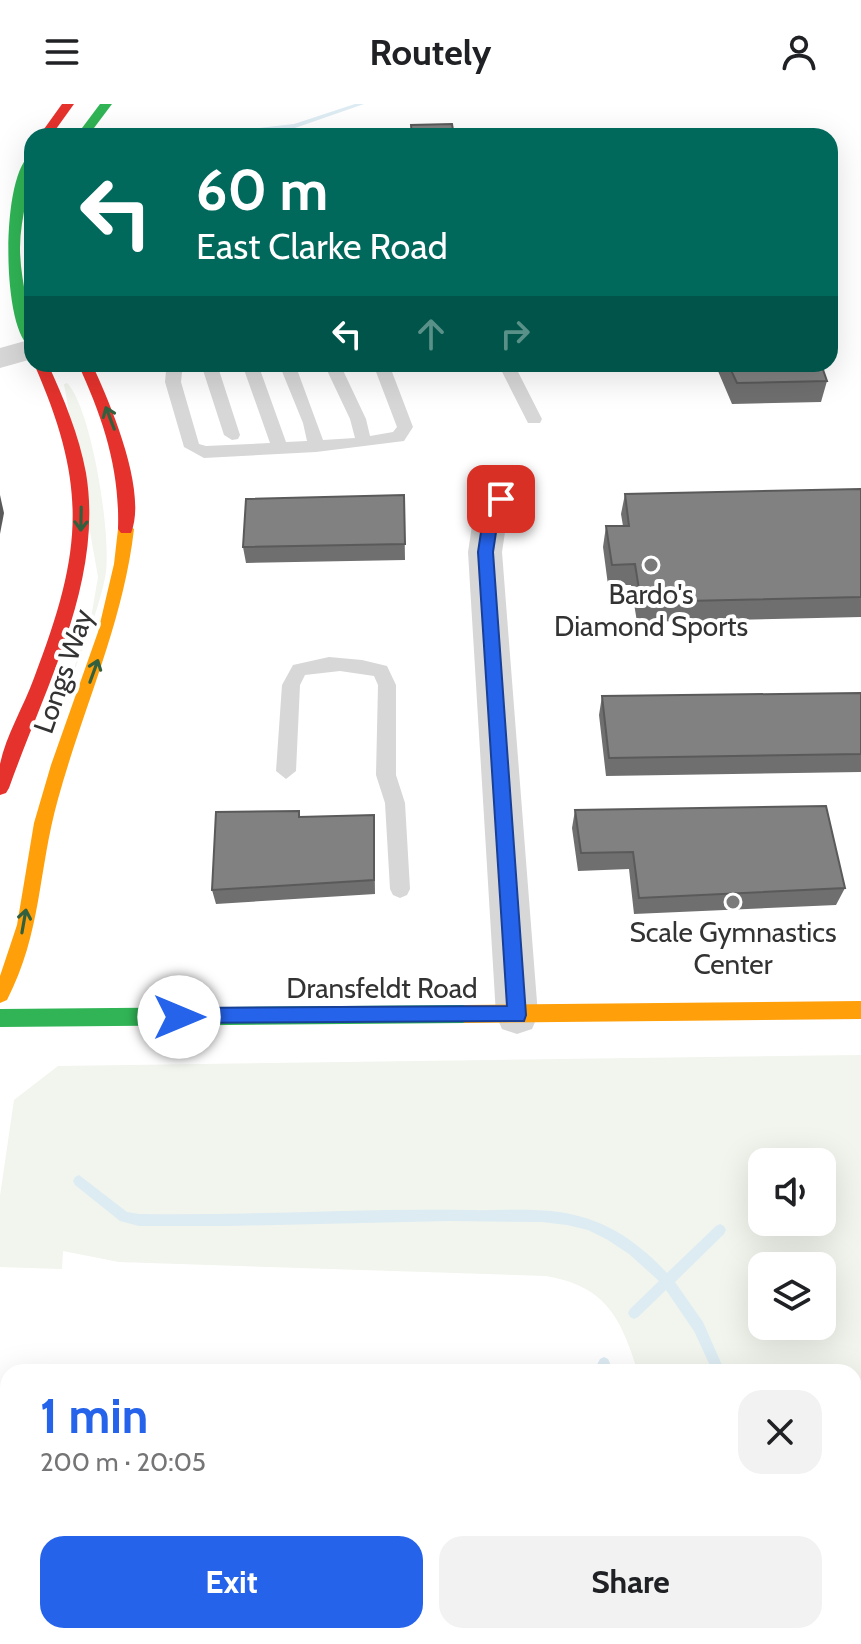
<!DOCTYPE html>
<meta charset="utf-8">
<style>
body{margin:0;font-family:Cabin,sans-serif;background:#f2f2f2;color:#202124;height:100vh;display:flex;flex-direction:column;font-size:30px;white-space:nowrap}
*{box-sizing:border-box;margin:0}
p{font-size:26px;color:#757577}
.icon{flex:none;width:44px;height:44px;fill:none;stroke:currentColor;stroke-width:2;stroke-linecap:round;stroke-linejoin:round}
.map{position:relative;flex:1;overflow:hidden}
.sheet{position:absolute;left:0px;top:1260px;width:862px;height:280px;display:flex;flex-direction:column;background:#fff;border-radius:24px 24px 0 0;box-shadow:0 8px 32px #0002}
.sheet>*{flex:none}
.guide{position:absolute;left:24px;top:24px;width:814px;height:244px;border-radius:24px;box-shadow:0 8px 32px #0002;background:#00695c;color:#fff;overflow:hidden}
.controls{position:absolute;left:748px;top:1044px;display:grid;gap:16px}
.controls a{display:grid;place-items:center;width:88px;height:88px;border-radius:16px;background:#fff;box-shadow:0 8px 32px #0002;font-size:40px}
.pin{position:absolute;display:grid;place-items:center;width:68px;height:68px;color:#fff;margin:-34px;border-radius:16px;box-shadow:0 4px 12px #0006}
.me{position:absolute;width:88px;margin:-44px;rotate:90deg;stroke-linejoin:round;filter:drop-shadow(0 0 6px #0008)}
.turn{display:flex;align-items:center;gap:28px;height:168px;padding:0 40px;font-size:36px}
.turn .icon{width:104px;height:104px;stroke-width:2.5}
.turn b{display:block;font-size:56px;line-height:68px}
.lanes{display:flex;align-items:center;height:76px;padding:0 40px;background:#0003;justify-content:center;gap:40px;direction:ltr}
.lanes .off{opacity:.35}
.round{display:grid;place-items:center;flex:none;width:84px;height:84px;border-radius:24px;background:#f2f2f2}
.headline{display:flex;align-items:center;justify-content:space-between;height:136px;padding:0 40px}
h1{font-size:48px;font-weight:700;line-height:60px;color:#2563eb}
.primary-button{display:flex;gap:16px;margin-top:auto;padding:16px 40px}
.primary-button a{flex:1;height:92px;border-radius:24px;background:#2563eb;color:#fff;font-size:32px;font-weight:700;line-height:92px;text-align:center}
.primary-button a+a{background:#f2f2f2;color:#202124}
header{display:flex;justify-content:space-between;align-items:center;height:104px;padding:0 40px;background:#fff;font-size:36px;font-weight:700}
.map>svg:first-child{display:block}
.green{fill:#f1f5ed;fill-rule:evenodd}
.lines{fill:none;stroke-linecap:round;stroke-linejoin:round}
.stream{fill:#ddebf3;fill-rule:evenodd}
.lane{fill:#d7d7d7;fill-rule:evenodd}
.street{fill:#d7d7d7;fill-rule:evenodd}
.fast{fill:#30b455;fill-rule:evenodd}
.slow{fill:#ff9f0a;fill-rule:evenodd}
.jam{fill:#e5322d;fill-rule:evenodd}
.wall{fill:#6f6f6f}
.shaded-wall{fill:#5a5a5a}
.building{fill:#818181;stroke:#5a5a5a;stroke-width:2}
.oneway{stroke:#32603f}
.route{fill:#2563eb;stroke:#184099;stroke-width:2}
.poi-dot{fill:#7a7a7a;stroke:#fff;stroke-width:3}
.labels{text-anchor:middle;stroke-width:8;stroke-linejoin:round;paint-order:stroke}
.poi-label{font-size:28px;fill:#333;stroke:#fff}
.street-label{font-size:28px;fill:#333;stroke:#fff}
</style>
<header><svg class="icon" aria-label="menu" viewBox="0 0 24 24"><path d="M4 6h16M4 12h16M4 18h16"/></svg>Routely<svg class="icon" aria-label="person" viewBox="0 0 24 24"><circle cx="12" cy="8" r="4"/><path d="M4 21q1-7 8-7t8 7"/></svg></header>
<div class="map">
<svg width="861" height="1540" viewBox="0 0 861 1540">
<rect width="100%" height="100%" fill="#fff"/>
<path class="green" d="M67 279C92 304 113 439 105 474 97 513 79 552 66 590L92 508 98 473 64 280Z
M861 951V1540H656L655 1532H854V1268H638C621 1214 606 1182 546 1172L119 1158 63 1147 62 1165 0 1163V1092L14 996 58 962ZM762 1058H822V1118H762ZM822 1162V1222H762V1162Z"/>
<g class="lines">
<path class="stream" d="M355 0H364L295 24 224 32H203L206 30 294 20Z
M79 1071 127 1108 139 1110C248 1112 358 1104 467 1106 504 1107 546 1102 582 1113 615 1122 644 1144 667 1169L716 1122 720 1120 724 1122 726 1126 724 1130 675 1178 703 1218 725 1268H713L694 1227 666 1186 638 1213 634 1215 630 1213 628 1209 630 1205 659 1177 629 1150 608 1136 588 1126 567 1121 542 1118 449 1117 228 1122H139L120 1117 75 1081 73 1077 75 1073Z
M604 1253 608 1255 610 1259 606 1268H593L600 1255Z
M597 1532H611V1540H597Z
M748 1532H762L763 1540H749Z"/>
<path class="lane" d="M172 260H188L182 268 181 278 199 340 206 342 270 339 242 260H258L286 338 307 337 303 319 279 260H295L323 336 355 334 350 315 324 260H340L366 315 370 332 393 328 397 323 373 260H389L413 323 404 337 316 348 204 354 184 343 165 278 166 267Z
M201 260H217L240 331 238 335 232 336 224 331Z
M498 260H514L542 315 540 319H528Z
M329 553 362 556 387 562 396 581V671L405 699 410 785 407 791 400 794 393 791 390 785 385 699 376 671 378 581 374 572 340 567 305 571 300 581 296 667 286 675 276 667 282 581 293 561Z"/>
<path class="street" d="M32 235V255L0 264V244Z
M501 383 513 387 518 395 507 415 502 448 538 911 532 925 517 930 502 925 496 911 468 448 473 415 489 387Z"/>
<path class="fast" d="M100 0H112L88 32H76Z
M32 50C32 82 20 112 20 144 20 178 32 210 32 244 1 231 0 66 32 50Z
M465 901 472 904 475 910 472 916 465 919 0 923V905Z"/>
<path class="slow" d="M126 420 134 425C123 520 83 604 58 695 38 766 42 828 7 896L0 899V872L17 821 34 719 51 661 98 528 114 460 118 425Z
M861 897V915L465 919 458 916 455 910 458 904 465 901Z"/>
<path class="jam" d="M62 0H74L51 32H39Z
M34 260H48C64 295 79 331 86 369 104 477 44 585 9 684L6 689 0 691C0 681 0 670 0 660 6 631 24 602 34 574 82 449 89 384 34 260Z
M78 260H92C110 299 148 387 131 429H121L118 425C120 365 103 314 78 260Z"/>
</g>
<path class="wall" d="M715 260H821L827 277 821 298 732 300Z
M861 385V513L637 518 631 481H608L603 443 606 422H623L621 410 625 390Z
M404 391 405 456 246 459 243 443Z
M861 589V668L606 672 599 611 602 592Z
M575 706 845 784 836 801 634 810 629 765 578 767 572 724Z
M299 707 300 713 374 711 375 790 216 800 212 786Z"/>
<path class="shaded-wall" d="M0 391 4 409 0 430Z"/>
<path class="building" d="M452 20 454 32H412L411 21Z
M728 260H821L827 277 737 279Z
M861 385V493L641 498 635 460 612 461 606 422H629L625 390Z
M404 391 405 440 243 443 246 395Z
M861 589V650L609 654 602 592Z
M826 702 845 784 639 794 633 748 581 749 575 706Z
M299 707V713L374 711V776L212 786 216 708Z"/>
<defs><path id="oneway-shaft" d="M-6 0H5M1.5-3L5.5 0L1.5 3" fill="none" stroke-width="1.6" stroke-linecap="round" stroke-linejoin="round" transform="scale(2)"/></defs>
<g class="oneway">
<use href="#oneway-shaft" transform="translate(110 314) rotate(-111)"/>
<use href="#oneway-shaft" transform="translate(81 415) rotate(91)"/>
<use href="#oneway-shaft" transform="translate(94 567) rotate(-70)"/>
<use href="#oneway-shaft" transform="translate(24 817) rotate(-80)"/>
</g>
<path class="route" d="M501 390 508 395 498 415 493 448 526 911 524 917 172 919 169 913 172 907 179 904 507 902 478 448 483 415 495 391Z"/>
<g class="poi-dot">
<circle cx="651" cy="461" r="8"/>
<circle cx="733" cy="798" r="8"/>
</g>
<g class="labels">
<g class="poi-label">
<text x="651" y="500">Bardo's<tspan x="651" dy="32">Diamond Sports</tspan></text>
<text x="733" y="838">Scale Gymnastics<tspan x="733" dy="32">Center</tspan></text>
</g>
<g class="street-label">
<text transform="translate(63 567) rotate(-71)" y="10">Longs Way</text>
<text x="382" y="894">Dransfeldt Road</text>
</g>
</g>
</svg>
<div class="controls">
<a><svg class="icon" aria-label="sound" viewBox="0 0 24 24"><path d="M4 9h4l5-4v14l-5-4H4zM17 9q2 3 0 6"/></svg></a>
<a><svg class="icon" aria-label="layers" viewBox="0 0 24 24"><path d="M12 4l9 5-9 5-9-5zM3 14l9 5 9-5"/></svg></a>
</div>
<div class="pin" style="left:501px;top:395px;background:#d93025"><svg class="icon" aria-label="arrive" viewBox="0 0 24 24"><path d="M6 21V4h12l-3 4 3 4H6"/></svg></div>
<svg class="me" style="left:179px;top:913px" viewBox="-20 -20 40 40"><circle r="19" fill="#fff"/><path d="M0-13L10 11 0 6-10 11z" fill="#2563eb"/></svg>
<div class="guide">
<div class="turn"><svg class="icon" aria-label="left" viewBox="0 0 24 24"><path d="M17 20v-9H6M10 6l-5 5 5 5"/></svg><div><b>60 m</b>East Clarke Road</div></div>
<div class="lanes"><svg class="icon" aria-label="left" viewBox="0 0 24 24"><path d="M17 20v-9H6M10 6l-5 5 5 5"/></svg><svg class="icon off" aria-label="ahead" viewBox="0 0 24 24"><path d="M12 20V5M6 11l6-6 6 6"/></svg><svg class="icon off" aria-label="right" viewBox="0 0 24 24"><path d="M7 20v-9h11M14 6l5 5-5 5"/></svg></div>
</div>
<section class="sheet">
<div class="headline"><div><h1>1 min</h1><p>200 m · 20:05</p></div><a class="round"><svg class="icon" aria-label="close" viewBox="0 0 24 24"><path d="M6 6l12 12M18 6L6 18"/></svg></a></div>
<div class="primary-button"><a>Exit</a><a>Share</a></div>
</section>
</div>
